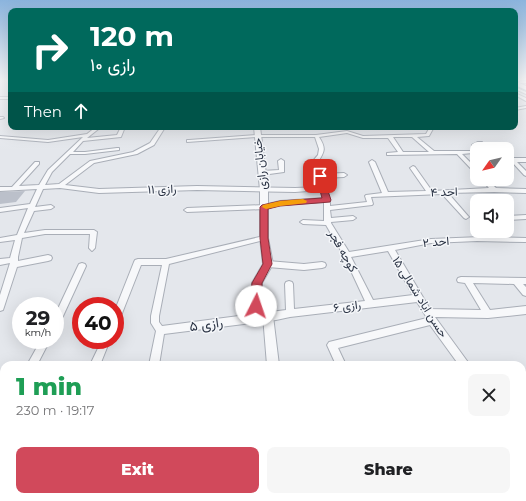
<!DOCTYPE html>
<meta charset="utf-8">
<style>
body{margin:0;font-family:Montserrat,Vazirmatn,sans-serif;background:#f6f6f6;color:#202124;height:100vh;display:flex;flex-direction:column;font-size:15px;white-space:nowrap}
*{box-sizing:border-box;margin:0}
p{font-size:13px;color:#757577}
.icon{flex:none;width:22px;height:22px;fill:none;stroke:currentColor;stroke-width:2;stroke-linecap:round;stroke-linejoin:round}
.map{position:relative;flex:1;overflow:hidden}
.drawer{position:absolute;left:0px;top:361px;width:526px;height:140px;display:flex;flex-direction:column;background:#fff;border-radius:12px 12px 0 0;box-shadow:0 4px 16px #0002}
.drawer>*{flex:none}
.hud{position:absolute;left:8px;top:8px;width:510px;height:122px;border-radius:8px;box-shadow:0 4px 16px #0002;background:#00695c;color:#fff;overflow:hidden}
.needle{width:26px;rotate:236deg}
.buttons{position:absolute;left:470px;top:142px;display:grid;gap:8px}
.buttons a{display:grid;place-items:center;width:44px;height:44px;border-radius:8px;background:#fff;box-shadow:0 4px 16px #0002;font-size:20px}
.speed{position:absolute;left:12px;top:297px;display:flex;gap:8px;font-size:20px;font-weight:700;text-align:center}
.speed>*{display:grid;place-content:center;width:52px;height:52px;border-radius:50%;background:#fff;box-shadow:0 4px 16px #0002;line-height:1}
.speed small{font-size:10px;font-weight:400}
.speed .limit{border:6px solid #d22;background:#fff;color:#111}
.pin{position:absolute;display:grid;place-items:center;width:34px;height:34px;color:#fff;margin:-17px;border-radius:8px;box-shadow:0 2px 6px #0006}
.me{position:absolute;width:44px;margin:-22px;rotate:4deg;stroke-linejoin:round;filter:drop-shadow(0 0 3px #0008)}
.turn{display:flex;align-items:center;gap:14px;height:84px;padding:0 16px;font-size:18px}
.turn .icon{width:52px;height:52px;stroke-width:2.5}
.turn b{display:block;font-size:28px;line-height:34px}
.then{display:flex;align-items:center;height:38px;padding:0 16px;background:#0003;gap:8px;font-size:15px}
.round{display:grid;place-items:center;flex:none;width:42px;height:42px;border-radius:8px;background:#f6f6f6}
.overview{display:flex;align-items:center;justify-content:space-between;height:68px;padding:0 16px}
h1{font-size:24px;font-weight:800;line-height:30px;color:#1e9e55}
.cta{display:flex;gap:8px;margin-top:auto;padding:8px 16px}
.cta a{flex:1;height:46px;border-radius:8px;background:#d1495b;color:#fff;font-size:16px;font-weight:800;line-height:46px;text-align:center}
.cta a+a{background:#f6f6f6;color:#202124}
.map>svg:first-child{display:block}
.built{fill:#d2d6de}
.building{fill:#bbc0ca}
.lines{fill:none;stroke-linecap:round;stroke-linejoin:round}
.minor-casing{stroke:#a9aeb7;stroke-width:2}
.tertiary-casing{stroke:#a9aeb7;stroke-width:2}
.primary-casing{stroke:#a3abb8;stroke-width:2}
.minor{fill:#f7f8fa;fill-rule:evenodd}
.tertiary{fill:#f7f8fa;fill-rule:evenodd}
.primary{fill:#fff;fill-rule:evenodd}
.route{fill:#d1495b;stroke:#882f3b}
.slow{fill:#f59e0b}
.labels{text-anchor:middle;stroke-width:3;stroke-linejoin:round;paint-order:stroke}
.street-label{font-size:12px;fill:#2b3445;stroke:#f4f6f9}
.near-street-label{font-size:14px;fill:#2b3445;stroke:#f4f6f9}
</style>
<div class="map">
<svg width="526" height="501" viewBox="0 0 526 501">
<rect width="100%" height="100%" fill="#e4e7ec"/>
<path class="built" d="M299 497H402L403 501H297Z"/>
<path class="building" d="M25 191 16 202 0 204V192Z"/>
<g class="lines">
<defs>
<path id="minor" d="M520 81H526V83H519Z
M515 87 526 92V94L515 89Z
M515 93 526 98V101L515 95Z
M0 97H11V99H0Z
M526 106V108L515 110V108Z
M0 117H3L4 118 0 119Z
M96 127H101L87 138 117 135 121 127H125L121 137 83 141 73 152H85L117 148H119V150L85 154H70L52 172 45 185 59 184 90 161 133 152 150 143 161 127H166L164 129 154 145 137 154 94 163 65 185 99 189 197 186 295 188 320 187 312 162 318 155 319 149 315 137H257L187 142V140H189L257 135H316L347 131 363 136 426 134 430 127H434L429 136 417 137 434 151H473L472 145 478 142H482V144L477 147V155L473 153 462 154 477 169V174L475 173 457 154 387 155V153L398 152 388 138H363L347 133 319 137C326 148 325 151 318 162L322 174 344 173 347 175 344 177 323 178 330 200V206L367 202 365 196 366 195 382 193 369 162 372 160 375 162 388 192 426 191 410 168 413 166 415 167 432 191 489 188 481 179H487L496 188 526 189V193L494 192 448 193 468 216 469 217 466 219 464 218 442 194 371 197 373 204 372 205 330 210 331 218 353 216 356 218 353 220 331 222V223L349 252 431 239 481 237 479 231H485L488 237 526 238V242L477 241 431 243 395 250 430 309 481 310 465 283 458 282 457 280 458 278 461 277 526 278V284H523L526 287V296L523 295 514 284 473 283 490 310 526 306V314L488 318 435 317 470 365H459L430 325 338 348 346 365H336L327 345 329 342 427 318 417 302 290 317 276 320 164 334 159 365H149L156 331 151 323V316L162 265H141L119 321 118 324 115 325V310L134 262 135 260 138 259H166L264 236 267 238 264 240 169 264 159 316V322L162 326 286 310 285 284 286 282 289 281 292 282 293 284 294 309 365 301 344 256 326 225 303 224 300 222 303 220 324 221V202L280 205 264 209 187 212 184 210 187 208 264 205 280 201 324 198 321 190 295 192 197 190 99 193 60 188 43 189 35 207 51 205 54 207 51 209 34 211 24 233 45 230H94L97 232 95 248 92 251 89 248 90 234H45L22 238 18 257V261L48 255 51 256 52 258 51 260 48 261 17 267 4 307 3 310 0 311V295L10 263 0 265V259L10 258 15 240 0 242V238L17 235 28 208 0 212V208L30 204 37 189 0 191V187H12L35 162H39V164L19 186 39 185 48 170 83 137 48 142 0 138V136L48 140 87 134ZM393 137H412L429 152H403ZM388 251 413 295 373 300 351 257Z
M507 158H526V162H517L526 171V176L524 175 512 162H507Z
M281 159 284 161V172L262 175 259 173 262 171 279 170 278 161Z
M526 215V219L507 220V216Z
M268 261 304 264 322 262 325 263 326 265 325 267 322 268 304 270 268 267 265 266 264 264 265 262Z
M82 263 85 264 86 266 58 327 55 328V315L78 266 79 264Z
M41 340H50L37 365H27Z
M102 340H110L100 365H90Z
M522 370 526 372V382L522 380Z
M0 376H4V386H0Z
M4 405V419L0 421V407Z
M522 430 526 431V451L522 449Z
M405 497H417L419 501H407Z"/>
<path id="tertiary" d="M254 127H260L268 190V238L273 264 262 283 260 317 259 320 255 322 251 320 250 317 252 283 263 264 260 238V190Z
M268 311 272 313 273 316 279 365H267L263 316 264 313Z
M0 465H4V481H0Z
M73 497H151L149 501H71Z
M274 497H290V501H274Z"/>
<path id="primary" d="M515 81 526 86V90L515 85Z"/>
</defs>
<use href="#minor" class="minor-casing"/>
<use href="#tertiary" class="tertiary-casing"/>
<use href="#primary" class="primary-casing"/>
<use href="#minor" class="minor"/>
<use href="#tertiary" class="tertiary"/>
<use href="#primary" class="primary"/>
</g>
<linearGradient id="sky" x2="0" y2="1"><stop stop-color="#8bb4dd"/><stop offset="0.53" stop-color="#f3f4f6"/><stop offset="1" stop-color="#f3f4f6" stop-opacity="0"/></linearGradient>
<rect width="526" height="150" fill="url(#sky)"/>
<path class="route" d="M320 174 323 176 331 200 330 202 280 206 268 209V238L272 264 262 283 261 306 259 309 256 311 252 309 250 306 252 283 263 264 260 238V207L262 205 280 201 322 198 316 176Z"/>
<path class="slow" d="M303 199 307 201 306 203 280 206 266 209 262 207 263 205 280 201Z"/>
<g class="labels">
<g class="street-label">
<text transform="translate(260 164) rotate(-96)" y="4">خیابان رازی</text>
<text transform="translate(162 189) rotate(-2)" y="4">رازی ۱۱</text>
<text transform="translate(444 192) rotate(-2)" y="4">احد ۴</text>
<text transform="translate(436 242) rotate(-5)" y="4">احد ۲</text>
<text transform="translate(343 251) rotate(61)" y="4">کوچه فجر</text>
<text transform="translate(420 297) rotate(58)" y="4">حسن اباد شمالی ۱۵</text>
<text transform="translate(347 306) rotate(-7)" y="4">رازی ۶</text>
</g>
<g class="near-street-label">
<text transform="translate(206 324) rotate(-8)" y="5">رازی ۵</text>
</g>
</g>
</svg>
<div class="buttons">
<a><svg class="needle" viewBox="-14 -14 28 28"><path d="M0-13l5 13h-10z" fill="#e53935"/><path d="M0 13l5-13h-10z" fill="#757577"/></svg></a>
<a><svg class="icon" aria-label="sound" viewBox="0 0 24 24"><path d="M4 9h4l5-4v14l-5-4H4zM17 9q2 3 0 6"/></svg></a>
</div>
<div class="speed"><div>29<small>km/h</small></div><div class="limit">40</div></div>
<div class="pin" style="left:320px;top:176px;background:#d93025"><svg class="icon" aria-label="arrive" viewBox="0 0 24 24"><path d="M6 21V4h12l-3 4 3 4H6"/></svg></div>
<svg class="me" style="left:256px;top:306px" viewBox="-20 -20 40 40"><circle r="19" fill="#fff"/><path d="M0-13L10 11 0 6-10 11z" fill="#d1495b"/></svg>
<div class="hud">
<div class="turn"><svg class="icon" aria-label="right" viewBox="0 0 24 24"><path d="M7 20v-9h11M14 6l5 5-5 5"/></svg><div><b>120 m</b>رازی ۱۰</div></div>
<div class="then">Then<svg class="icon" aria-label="ahead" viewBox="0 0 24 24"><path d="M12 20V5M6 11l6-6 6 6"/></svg></div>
</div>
<section class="drawer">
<div class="overview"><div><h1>1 min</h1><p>230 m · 19:17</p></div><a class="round"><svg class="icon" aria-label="close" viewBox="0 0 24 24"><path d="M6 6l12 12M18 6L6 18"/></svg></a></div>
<div class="cta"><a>Exit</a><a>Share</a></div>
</section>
</div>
